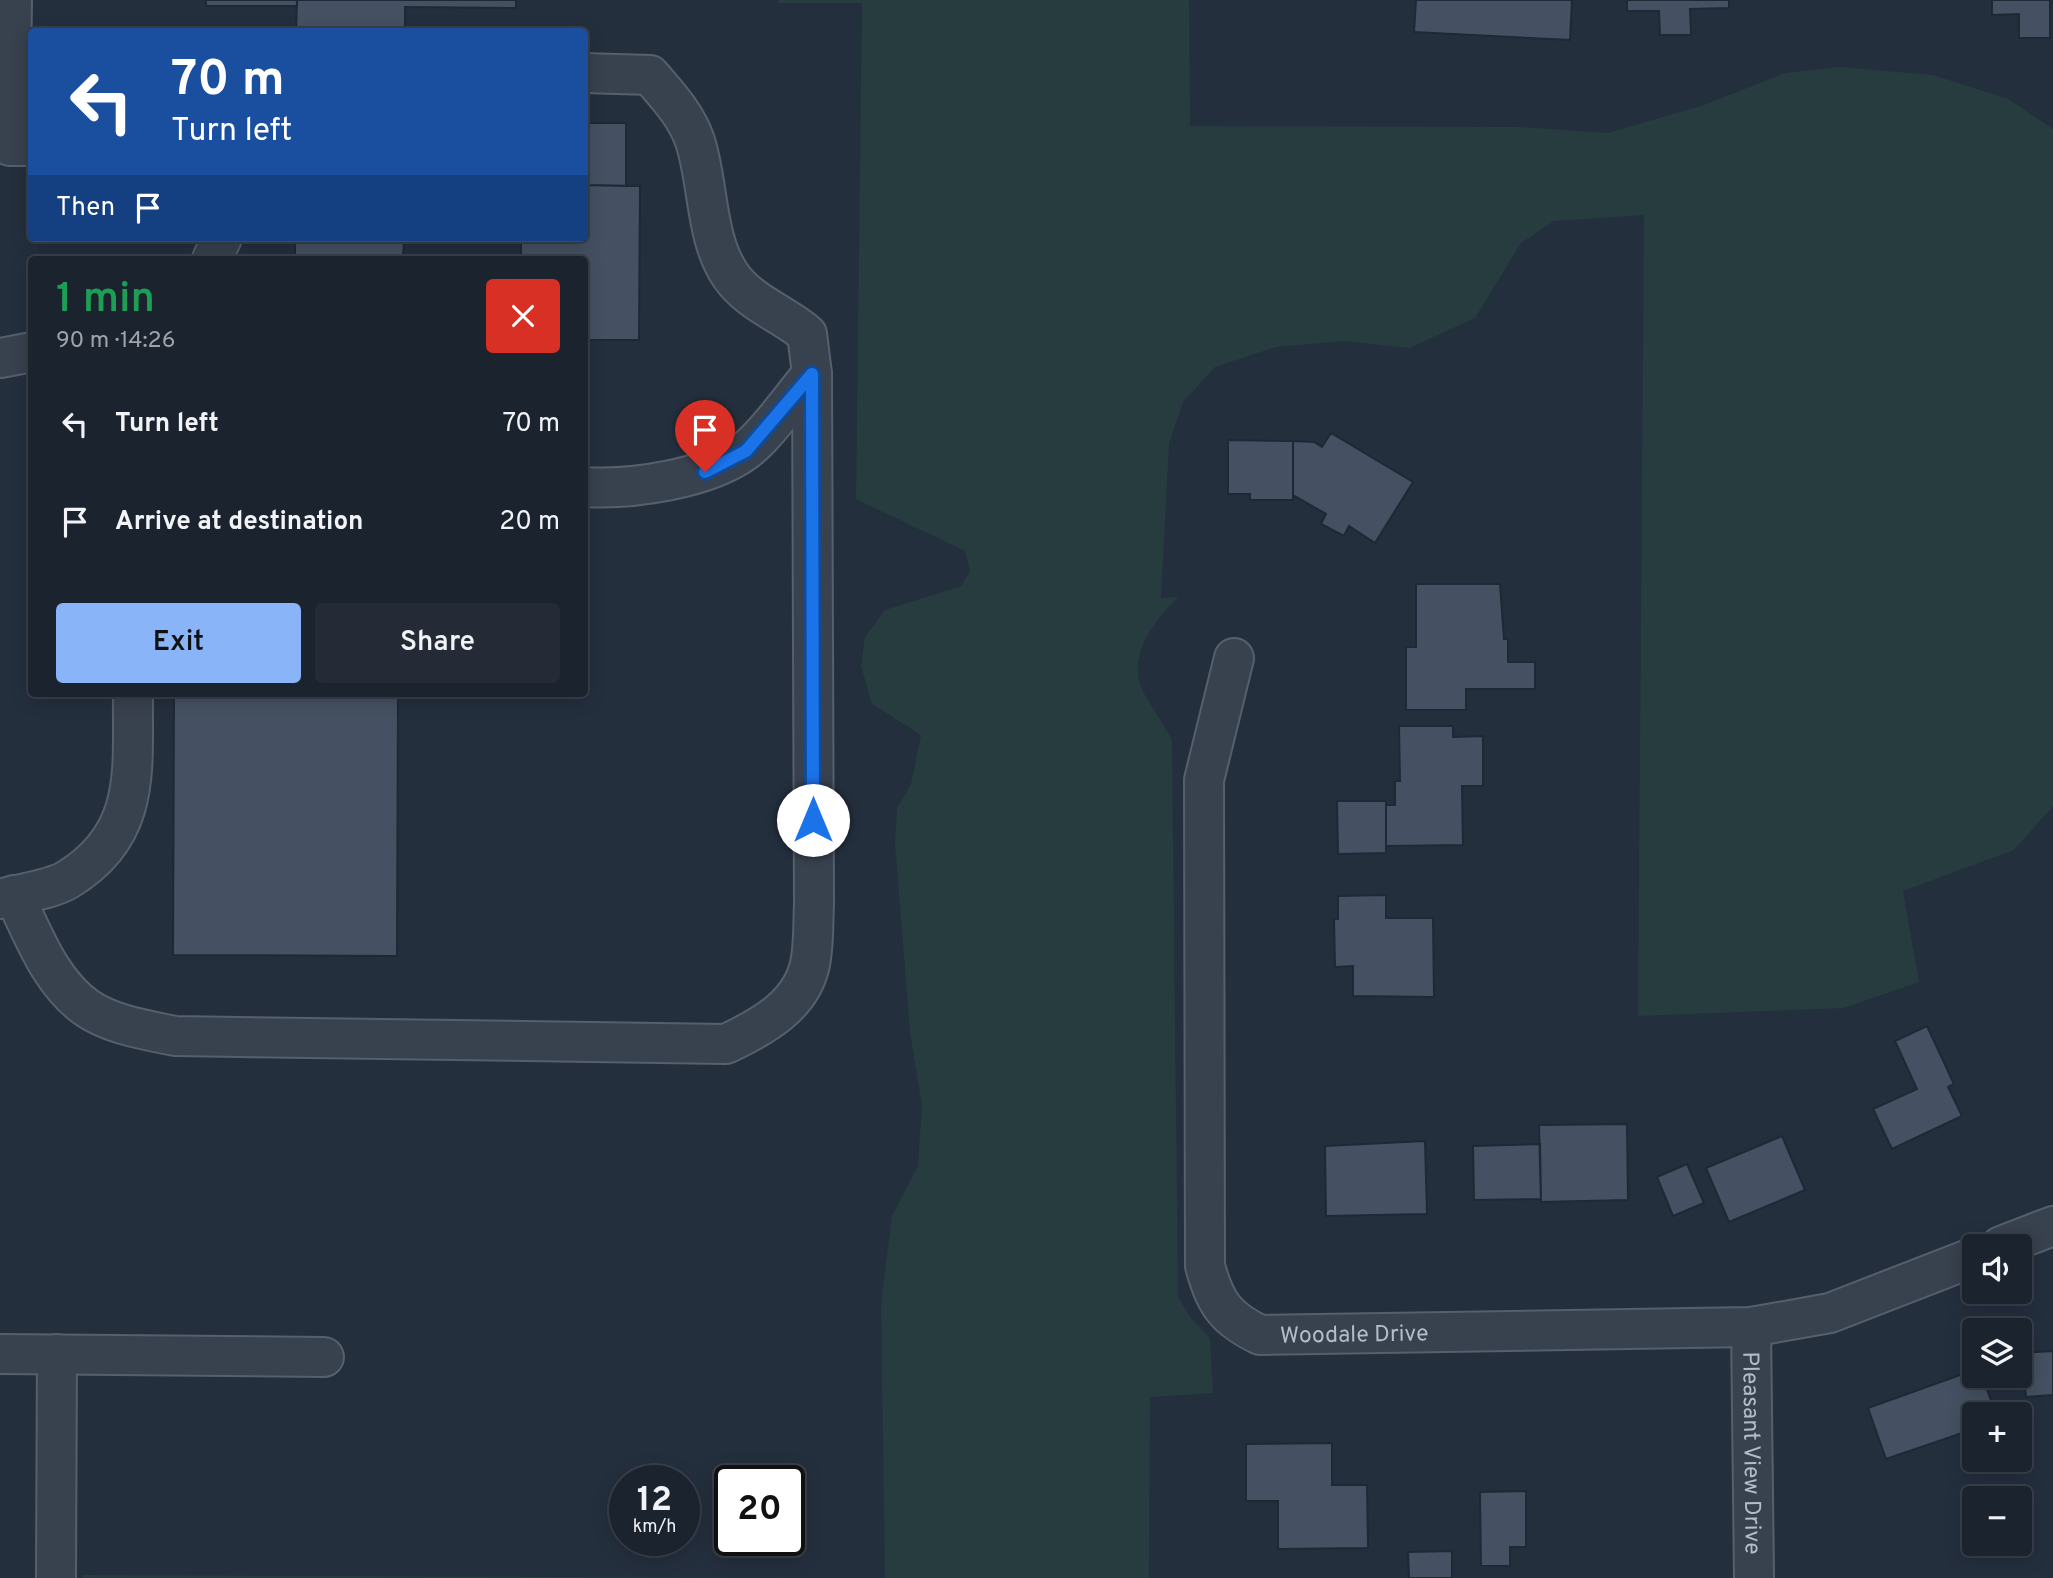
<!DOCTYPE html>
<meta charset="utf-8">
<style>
body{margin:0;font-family:Overpass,sans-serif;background:#242b36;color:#f1f3f6;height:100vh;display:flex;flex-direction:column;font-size:26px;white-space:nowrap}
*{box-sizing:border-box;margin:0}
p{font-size:23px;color:#a0a4aa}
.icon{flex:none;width:38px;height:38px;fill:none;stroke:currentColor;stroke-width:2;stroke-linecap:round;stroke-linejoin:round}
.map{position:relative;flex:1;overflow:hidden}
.drawer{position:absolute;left:28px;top:256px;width:560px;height:441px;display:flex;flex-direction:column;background:#1b232e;border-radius:7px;box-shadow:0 4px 18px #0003,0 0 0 2px #39404a}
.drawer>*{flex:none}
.top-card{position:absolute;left:28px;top:28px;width:560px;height:214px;border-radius:7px;box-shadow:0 4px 18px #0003,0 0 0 2px #39404a;background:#1a4fa0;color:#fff;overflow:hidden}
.tools{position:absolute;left:1962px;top:1234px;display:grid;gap:14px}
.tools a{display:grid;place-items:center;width:70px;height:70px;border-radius:7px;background:#1b232e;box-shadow:0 4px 18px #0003,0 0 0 2px #39404a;font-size:35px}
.speed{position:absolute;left:609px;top:1465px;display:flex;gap:14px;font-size:35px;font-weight:700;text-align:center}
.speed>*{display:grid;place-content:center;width:91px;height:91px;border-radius:50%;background:#1b232e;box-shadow:0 4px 18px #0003,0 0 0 2px #39404a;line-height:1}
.speed small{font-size:18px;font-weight:400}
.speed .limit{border:4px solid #111;border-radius:10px;background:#fff;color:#111}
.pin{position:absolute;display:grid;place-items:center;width:60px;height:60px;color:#fff;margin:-72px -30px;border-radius:50% 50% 50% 0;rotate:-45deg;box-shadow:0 0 7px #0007}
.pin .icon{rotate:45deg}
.me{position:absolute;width:77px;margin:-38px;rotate:0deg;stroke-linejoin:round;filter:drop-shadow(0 0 5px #0008)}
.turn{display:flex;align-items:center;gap:24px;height:147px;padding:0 28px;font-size:32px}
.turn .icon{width:91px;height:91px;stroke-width:2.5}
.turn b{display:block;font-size:49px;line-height:60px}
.then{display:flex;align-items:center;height:66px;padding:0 28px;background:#0003;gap:14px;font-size:26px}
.round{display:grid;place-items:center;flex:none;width:74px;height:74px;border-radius:7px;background:#242b36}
.head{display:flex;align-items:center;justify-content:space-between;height:119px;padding:0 28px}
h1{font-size:42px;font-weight:600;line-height:52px;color:#1e9e55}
.action{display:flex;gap:14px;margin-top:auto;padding:14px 28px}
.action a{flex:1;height:80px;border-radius:7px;background:#8ab4f8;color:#111;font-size:28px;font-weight:600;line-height:80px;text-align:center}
.action a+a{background:#242b36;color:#f1f3f6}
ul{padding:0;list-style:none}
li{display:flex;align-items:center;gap:21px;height:98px;padding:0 28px}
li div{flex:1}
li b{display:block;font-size:26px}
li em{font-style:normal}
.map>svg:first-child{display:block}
.green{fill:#263c3f}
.building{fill:#455162;stroke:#1f2835;stroke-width:2}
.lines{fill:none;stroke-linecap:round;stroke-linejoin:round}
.minor-casing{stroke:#565f6c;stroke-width:42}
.minor{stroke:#38414e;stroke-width:38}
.route-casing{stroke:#114b97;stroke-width:18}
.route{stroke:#1a73e8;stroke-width:12}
.labels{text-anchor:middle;stroke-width:7;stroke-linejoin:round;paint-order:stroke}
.street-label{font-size:23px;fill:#b4bcc9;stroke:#1d2633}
</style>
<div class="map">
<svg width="2053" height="1578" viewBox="0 0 2053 1578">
<rect width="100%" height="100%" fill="#242f3e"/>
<path class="green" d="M778 0H1189L1190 126 1519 127 1608 133 1704 105 1785 73 1839 67 1933 75 2008 99 2053 129V806L2014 850 1903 891 1919 982 1844 1008 1638 1016 1644 215 1554 221 1521 243 1475 318 1410 348 1344 341 1276 347 1215 367 1183 402 1169 443 1161 598 1179 597C1157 617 1130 651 1140 684 1147 704 1164 721 1172 741L1178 1297 1190 1317 1210 1338 1213 1393 1150 1397 1149 1578H885L881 1303 892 1216 918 1166 922 1106 910 1032 895 843 897 808 911 784 921 735 872 704 861 666 865 637 885 610 961 586 970 571 965 551 856 499 862 3H778Z
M82 1575 803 1578H82Z"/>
<path class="building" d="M206 0H297V6H206Z
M297 0H516V8L405 7V31L437 32H296Z
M1416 0H1572L1570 40 1414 32Z
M1627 0H1729V8L1690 9 1691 35H1660L1659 11H1627Z
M1992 0H2053L2050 1V38H2019V14L1992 15Z
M584 123H626V186L584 185Z
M584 185 640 186 639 340H584V259H521V238H584Z
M295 238H404L403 259H295Z
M1331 433 1413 482 1375 543 1349 526 1344 536 1321 524 1326 514 1293 495V441L1314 442 1322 447Z
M1228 440 1293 441V500H1250V494H1228Z
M1416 584H1500L1504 639H1508V662H1535V689H1466V710H1406V647H1416Z
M174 693H398L397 956 173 955Z
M1399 726H1453V737L1483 736V786H1462L1463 845 1386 846V805H1395V781H1400Z
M1337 801H1386V853L1338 854Z
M1386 895V918H1433L1434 997 1353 996V966L1335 967 1334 919H1338V896Z
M1927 1026 1954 1084 1948 1087 1962 1116 1892 1149 1873 1109 1917 1089 1895 1041Z
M1627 1124 1628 1200 1541 1202 1539 1125Z
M1782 1136 1805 1190 1729 1222 1706 1168Z
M1425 1141 1427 1214 1326 1216 1325 1146Z
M1540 1144 1541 1199 1474 1200 1473 1146Z
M1687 1164 1704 1203 1673 1216 1657 1177Z
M2053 1351V1395L2026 1397 2022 1353Z
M1974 1370V1376H1982L1996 1414H1974V1429L1886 1459 1868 1408Z
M1332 1443V1485H1367L1368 1548 1278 1549V1501H1246V1444Z
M1526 1491V1547H1510V1566H1481L1480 1492Z
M1452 1551V1578H1409L1408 1552Z"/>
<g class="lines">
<defs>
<g id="minor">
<path d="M12 0 10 146H32"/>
<path d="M212 259 222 238"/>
<path d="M0 358 32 352"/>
<path d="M584 487C631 490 707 479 745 451 766 436 794 395 812 374"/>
<path id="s1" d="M1234 658 1204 780 1205 1266C1215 1303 1225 1318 1260 1335L1751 1327 1830 1313 1974 1257"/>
<path d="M14 895C33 934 50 982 87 1008 112 1025 146 1030 175 1036L726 1044C762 1027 801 1006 810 964 814 945 813 923 814 904L812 374 807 334C782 313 750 303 731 276 705 239 709 184 695 141 686 115 668 96 650 75L584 73"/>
<path d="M0 899C20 893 50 890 67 880 143 834 132 769 133 693"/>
<path d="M2001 1246 2053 1226"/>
<path id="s2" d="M1751 1327 1754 1578"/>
<path d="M0 1354 324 1357"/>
<path d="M56 1578 57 1354"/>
</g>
</defs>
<use href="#minor" class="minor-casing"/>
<use href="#minor" class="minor"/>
</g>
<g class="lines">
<defs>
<path id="route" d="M705 472 746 451 812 374 813 820"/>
</defs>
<use href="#route" class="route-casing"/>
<use href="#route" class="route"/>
</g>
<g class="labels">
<g class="street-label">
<text dy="8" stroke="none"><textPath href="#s1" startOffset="798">Woodale Drive</textPath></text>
<text dy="8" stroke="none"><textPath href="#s2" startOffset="126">Pleasant View Drive</textPath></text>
</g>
</g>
</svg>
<div class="tools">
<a><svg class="icon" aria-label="sound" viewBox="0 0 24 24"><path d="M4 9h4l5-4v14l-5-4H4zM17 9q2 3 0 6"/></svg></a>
<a><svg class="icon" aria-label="layers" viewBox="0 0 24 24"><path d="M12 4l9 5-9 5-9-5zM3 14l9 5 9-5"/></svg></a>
<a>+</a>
<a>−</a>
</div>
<div class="speed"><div>12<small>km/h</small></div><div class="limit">20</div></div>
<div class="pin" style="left:705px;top:472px;background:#d93025"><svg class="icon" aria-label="arrive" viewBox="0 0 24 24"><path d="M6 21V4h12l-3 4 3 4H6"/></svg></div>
<svg class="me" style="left:813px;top:820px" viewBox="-20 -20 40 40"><circle r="19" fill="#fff"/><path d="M0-13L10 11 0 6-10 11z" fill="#1a73e8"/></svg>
<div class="top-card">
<div class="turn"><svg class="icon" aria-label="left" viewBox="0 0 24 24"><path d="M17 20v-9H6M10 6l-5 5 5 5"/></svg><div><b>70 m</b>Turn left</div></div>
<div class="then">Then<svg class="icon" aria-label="arrive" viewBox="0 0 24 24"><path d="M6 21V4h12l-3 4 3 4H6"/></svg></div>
</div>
<section class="drawer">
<div class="head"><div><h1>1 min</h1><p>90 m · 14:26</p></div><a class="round" style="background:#d93025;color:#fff"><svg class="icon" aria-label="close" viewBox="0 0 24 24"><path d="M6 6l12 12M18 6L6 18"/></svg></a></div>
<ul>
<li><svg class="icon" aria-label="left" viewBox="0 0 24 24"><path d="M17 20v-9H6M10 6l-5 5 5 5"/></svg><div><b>Turn left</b></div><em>70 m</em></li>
<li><svg class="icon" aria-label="arrive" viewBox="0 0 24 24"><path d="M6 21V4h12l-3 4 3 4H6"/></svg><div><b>Arrive at destination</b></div><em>20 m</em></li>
</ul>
<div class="action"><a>Exit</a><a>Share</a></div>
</section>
</div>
